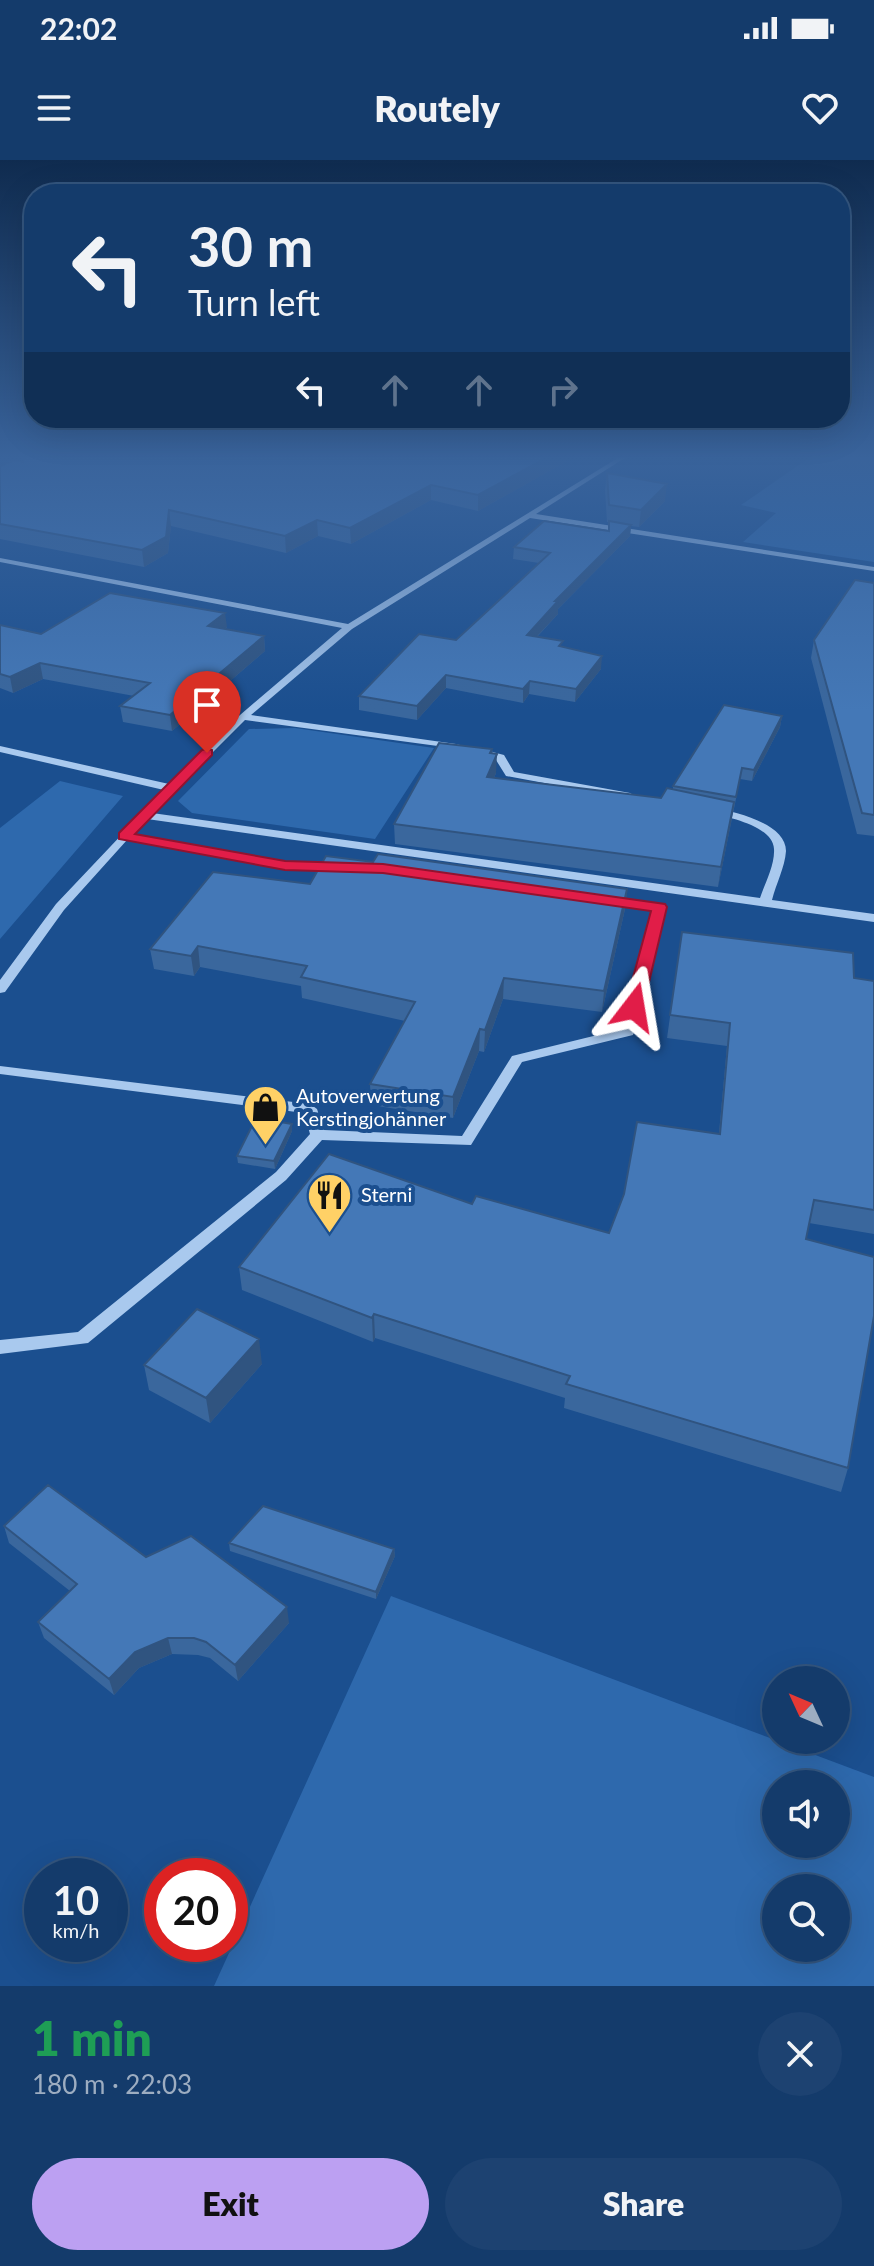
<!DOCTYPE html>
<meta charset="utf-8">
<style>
body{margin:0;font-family:Lato,sans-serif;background:#1d4271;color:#f1f3f6;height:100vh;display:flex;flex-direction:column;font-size:30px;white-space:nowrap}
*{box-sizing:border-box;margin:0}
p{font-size:26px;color:#9dadc1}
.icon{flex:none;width:44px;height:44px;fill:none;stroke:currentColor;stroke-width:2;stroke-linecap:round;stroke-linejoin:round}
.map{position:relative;height:1826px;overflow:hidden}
.sheet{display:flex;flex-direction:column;background:#143b6b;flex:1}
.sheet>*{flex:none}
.hud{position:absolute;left:24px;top:24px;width:826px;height:244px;border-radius:32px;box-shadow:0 8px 32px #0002,0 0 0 2px #33557e;background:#143b6b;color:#f1f3f6;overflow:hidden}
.needle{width:52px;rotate:314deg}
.buttons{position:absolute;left:762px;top:1506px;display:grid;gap:16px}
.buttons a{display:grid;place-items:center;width:88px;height:88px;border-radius:50%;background:#143b6b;box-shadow:0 8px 32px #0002,0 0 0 2px #33557e;font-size:40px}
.speed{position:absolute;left:24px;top:1698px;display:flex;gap:16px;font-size:40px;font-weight:700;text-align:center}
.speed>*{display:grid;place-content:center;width:104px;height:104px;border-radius:50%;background:#143b6b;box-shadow:0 8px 32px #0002,0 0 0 2px #33557e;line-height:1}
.speed small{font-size:20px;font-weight:400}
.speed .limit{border:12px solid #d22;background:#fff;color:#111}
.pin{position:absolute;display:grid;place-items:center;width:68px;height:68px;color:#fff;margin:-82px -34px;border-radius:50% 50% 50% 0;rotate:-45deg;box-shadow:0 0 8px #0007}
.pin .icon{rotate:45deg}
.me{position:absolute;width:88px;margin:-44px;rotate:14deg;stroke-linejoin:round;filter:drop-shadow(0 0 6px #0008)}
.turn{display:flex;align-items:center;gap:28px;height:168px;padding:0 32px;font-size:36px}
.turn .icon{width:104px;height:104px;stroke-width:2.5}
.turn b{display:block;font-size:56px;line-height:68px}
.lanes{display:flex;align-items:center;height:76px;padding:0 32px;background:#0003;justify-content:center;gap:40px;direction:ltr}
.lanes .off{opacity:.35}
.round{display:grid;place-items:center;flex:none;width:84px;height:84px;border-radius:42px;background:#1d4271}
.summary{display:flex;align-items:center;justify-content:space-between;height:136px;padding:0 32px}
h1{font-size:48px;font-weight:800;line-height:60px;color:#1e9e55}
.action{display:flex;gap:16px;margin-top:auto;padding:16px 32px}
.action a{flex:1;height:92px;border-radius:48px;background:#bca0f2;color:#111;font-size:32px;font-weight:800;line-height:92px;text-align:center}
.action a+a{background:#1d4271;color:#f1f3f6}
.status{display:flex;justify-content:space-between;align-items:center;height:56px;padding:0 40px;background:#143b6b;direction:ltr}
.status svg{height:22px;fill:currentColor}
header{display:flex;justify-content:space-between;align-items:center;height:104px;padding:0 32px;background:#143b6b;font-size:36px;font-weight:800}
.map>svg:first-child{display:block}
.green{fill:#2e69ad;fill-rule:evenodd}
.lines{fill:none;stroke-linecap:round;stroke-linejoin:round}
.minor{fill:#a9c9ee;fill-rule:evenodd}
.wall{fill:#3a679d}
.shaded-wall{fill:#305480}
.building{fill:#4478b7;stroke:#305480;stroke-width:2}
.route{fill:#e11d48;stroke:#92132f;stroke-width:2}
.labels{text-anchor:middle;stroke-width:8;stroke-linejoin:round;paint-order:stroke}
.poi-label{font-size:20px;fill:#fff;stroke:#1b4f8f;text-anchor:start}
</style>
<div class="status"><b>22:02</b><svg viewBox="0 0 49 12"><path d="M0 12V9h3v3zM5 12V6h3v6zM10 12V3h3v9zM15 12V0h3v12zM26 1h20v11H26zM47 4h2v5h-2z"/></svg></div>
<header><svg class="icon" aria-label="menu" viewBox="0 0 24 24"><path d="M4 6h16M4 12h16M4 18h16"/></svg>Routely<svg class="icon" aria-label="heart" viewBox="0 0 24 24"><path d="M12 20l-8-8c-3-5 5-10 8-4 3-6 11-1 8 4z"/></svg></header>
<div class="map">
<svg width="874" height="1826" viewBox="0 0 874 1826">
<rect width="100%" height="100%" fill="#1b4f8f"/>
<path class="green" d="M812 296H874V402L743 382 776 353 741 345Z
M295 568 434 588 375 679 192 653 178 641 249 569Z
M60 621 123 636 0 779V668Z
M391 1436 874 1617V1826H214ZM776 1624H836V1684H776ZM776 1728H836V1788H776Z"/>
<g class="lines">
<path class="minor" d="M621 296H628L536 354 874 407V411L530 358 352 469 251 555 456 584 460 585V589L245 560 152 653 760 738C765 723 775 705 774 689 773 666 728 657 710 653V649L714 648C735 652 786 663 786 691 785 707 776 724 772 740L874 754V762L147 659 133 674 285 702 338 704 344 707 338 710 285 708 127 680 64 750 5 832 0 833V820L56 744 164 630 0 592V586L169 624 240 555 342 468 0 402V398L348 464Z
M481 589 504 595 514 612 630 633 635 636 630 639 506 616 496 600 477 594 476 592Z
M608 736 659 743 665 747 633 875 522 902 471 985 322 980 286 1020 88 1183 0 1194V1180L78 1172 276 1012 310 974 304 953 0 914V906L310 944 317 949 324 970 462 976 512 896 622 869 652 750 604 743 602 740 604 737Z"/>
</g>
<path class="wall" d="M27 296H576L478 351 431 340 351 384 318 376 286 393 171 366 168 393 144 407 0 379V306L23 302Z
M607 313 665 341 639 367 631 366 630 376 558 449V454L537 477 563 487 601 509 575 542 529 534 523 543 446 528 417 560 359 550V536L456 480 539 403 513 399 514 387 608 371 609 362H607L605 330Z
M874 423V676L857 674 811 498 814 480Z
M0 465 41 474 227 467 225 469 264 476 265 491 172 571 123 562 120 546 134 536 43 519 13 533 0 528Z
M782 556 780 567 752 621 740 619 718 727 395 684 394 664 492 589 496 613 494 618 661 638 673 630V626Z
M373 702 627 729 625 749 602 852 503 839 484 892 479 891 453 958 371 945 370 924 405 861 302 838 301 826 200 807 194 816 154 809 150 789 310 724Z
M682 772 854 818 874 821V1074L809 1063 806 1079 848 1308 841 1332 564 1248 565 1238 375 1178 373 1182 242 1130 239 1107 472 1044 609 1073 719 973 727 886 667 878Z
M292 964V971L275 1009 238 1003 237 996Z
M262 1204 210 1263 149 1230 144 1205Z
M4 1366 289 1463 238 1521 210 1498 198 1495 172 1494 139 1508 114 1535 44 1478 38 1462 70 1431 9 1383Z
M229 1383 394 1389 395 1396 376 1439 230 1391Z"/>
<path class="shaded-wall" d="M550 296H576L478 351V335Z
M667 324 665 341 639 367 641 350Z
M431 325V340L351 384 350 368Z
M169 350 171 366 168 393 144 407 142 390Z
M317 360 318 376 286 393 285 376Z
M631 365 630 376 558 449V454L526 488 527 475 555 441Z
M225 453 227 467 209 482 208 466Z
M264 476 265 491 172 571 170 555Z
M602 496 601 509 575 542 576 529Z
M40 503 43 519 13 533 10 517Z
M446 515V528L417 560V546Z
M530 521 529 534 523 543V529Z
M782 556 780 567 752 621 754 610Z
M492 589 491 607 497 594 496 613 486 637 487 617Z
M734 642 731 662 718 727 721 707Z
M627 729 625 749 602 852 604 831Z
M198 786 200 807 194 816 191 796Z
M504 818 503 839 484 892 485 870Z
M480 869 479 891 453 958V937Z
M292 964V971L275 1009 274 1001Z
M374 1154 375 1178 373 1182 372 1158Z
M259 1179 262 1204 210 1263 206 1238Z
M394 1389 395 1396 376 1439V1432Z
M287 1447 289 1463 238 1521 235 1505Z
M168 1478 172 1494 139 1508 114 1535 109 1519 135 1492Z"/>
<path class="building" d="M27 296H550L478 335 431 325 350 368 317 360 285 376 169 350 166 377 142 390 0 364V306L15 300 23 302 24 297Z
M607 313 667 324 641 350 609 345Z
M544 361 609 371V361L631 365 555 441H558L527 475 563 481 559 486 602 496 576 529 530 521 523 529 446 515 417 546 359 536 419 474 456 480 550 393 514 387Z
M855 420 874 423V655L862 653 814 480Z
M110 433 225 453 208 466 264 476 170 555 120 546 150 523 40 503 10 517 0 514V465L41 474Z
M724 545 782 556 754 610 742 608 736 637 673 626Z
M439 583 492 589 490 593 497 594 487 617 661 638 667 628 734 642 721 707 394 664Z
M378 694 627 729 604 831 504 818 485 870 480 869 453 937 370 924 415 842 301 817 307 806 198 786 191 796 150 789 213 712 310 724 326 696 373 702Z
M682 772 853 793 854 818 874 821V1050L814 1040 806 1079 874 1097V1156L848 1308 566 1224 570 1216 374 1154 372 1158 239 1107 329 994 472 1044 476 1036 609 1073 624 1034 637 962 720 974 730 863 670 855Z
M256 958 292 964 274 1001 237 996Z
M197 1149 259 1179 206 1238 144 1205Z
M48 1325 146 1397 191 1376 287 1447 235 1505 206 1482 194 1478H168L135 1492 109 1519 38 1462 77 1424 4 1366Z
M263 1346 394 1389 376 1432 229 1383Z"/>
<linearGradient id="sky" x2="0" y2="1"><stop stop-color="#0f2b4f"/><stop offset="0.54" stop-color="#39639b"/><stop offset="1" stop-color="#39639b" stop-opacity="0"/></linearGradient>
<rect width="874" height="551" fill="url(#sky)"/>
<path class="route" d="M207 589 212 590V595L135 674 285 701 383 704 665 744 667 747 643 847 634 852 625 847 651 751 383 713 285 710 119 679V673L202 590Z"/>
<defs>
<symbol id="shop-pin" viewBox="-11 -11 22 30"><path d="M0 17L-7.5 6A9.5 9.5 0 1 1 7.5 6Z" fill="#ffd166" stroke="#1b4f8f"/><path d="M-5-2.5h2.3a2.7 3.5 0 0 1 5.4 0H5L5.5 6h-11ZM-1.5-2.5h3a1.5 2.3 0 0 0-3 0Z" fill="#111"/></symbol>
<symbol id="restaurant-pin" viewBox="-11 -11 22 30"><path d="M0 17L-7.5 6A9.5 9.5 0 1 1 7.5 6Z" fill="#ffd166" stroke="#1b4f8f"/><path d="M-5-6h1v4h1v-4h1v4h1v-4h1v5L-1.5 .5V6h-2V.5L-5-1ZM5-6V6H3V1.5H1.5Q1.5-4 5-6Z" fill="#111"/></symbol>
</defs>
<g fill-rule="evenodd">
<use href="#shop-pin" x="240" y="922" width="51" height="69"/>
<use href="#restaurant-pin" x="304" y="1010" width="51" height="69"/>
</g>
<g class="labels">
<g class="poi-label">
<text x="296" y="943">Autoverwertung<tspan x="296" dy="23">Kerstingjohänner</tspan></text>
<text x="361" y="1042">Sterni</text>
</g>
</g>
</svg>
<div class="buttons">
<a><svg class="needle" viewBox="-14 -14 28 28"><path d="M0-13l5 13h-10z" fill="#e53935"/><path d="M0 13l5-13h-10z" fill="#9dadc1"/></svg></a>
<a><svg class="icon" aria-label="sound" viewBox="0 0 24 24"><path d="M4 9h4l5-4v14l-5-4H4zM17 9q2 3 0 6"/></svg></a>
<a><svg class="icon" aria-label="search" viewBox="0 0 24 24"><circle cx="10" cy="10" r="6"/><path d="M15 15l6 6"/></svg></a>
</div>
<div class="speed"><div>10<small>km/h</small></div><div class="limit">20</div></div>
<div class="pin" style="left:207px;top:593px;background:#d93025"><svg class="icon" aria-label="arrive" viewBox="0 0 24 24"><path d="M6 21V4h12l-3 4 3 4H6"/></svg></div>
<svg class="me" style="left:634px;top:847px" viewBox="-20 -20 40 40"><path d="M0-17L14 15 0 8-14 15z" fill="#e11d48" stroke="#fff" stroke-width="4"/></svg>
<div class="hud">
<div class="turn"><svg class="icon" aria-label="left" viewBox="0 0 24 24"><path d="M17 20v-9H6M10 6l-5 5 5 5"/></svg><div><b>30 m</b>Turn left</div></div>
<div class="lanes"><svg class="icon" aria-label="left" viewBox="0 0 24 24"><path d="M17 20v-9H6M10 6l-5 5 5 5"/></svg><svg class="icon off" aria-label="ahead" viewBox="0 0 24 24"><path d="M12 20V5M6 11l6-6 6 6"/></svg><svg class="icon off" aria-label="ahead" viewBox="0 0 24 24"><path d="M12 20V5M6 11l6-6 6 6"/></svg><svg class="icon off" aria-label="right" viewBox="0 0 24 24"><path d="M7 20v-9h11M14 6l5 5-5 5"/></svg></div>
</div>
</div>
<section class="sheet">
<div class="summary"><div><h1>1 min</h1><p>180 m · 22:03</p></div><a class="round"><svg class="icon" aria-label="close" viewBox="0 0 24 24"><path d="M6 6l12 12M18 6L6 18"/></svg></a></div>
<div class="action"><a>Exit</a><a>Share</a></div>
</section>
